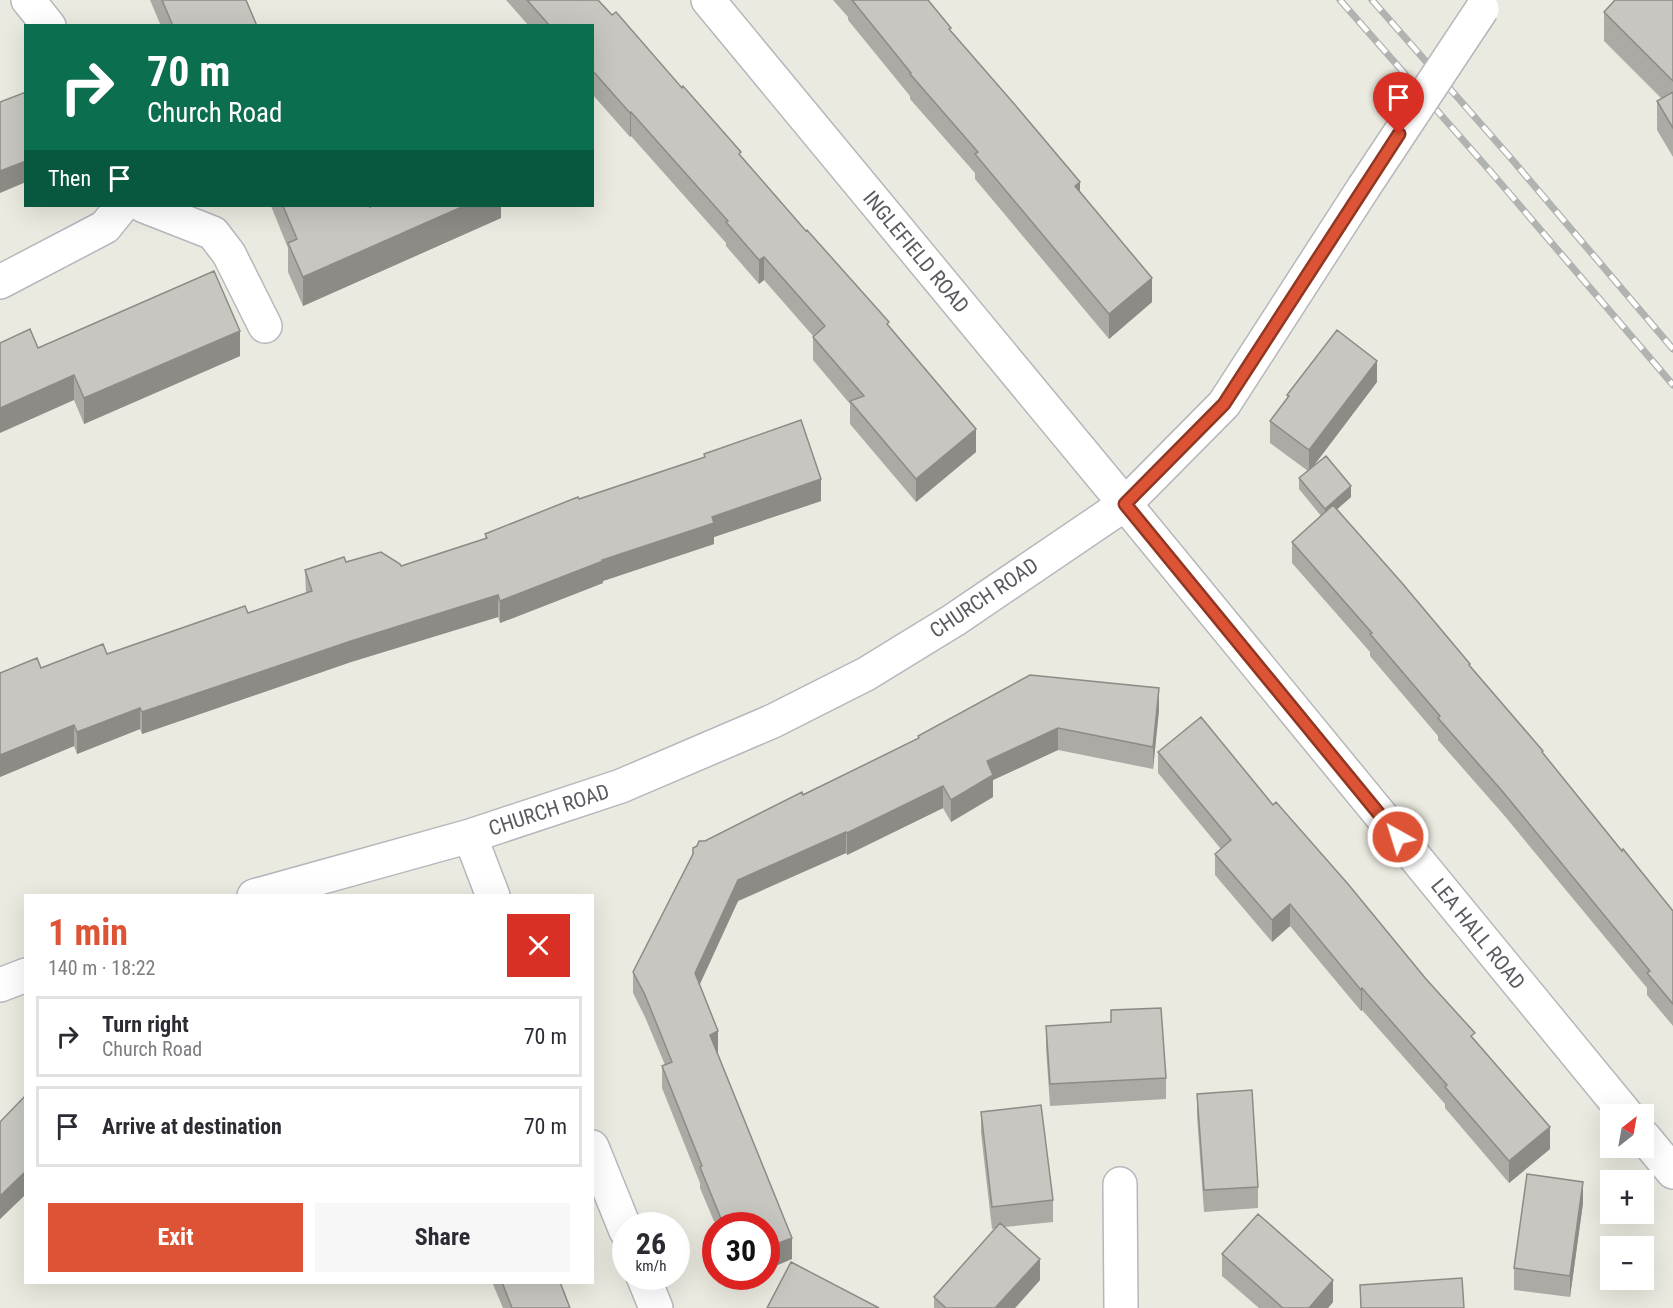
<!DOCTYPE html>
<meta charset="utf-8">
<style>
body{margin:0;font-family:"Roboto Condensed",sans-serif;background:#f7f7f7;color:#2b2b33;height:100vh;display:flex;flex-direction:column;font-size:22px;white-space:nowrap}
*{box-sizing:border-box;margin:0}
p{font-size:20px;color:#7c7c81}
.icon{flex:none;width:33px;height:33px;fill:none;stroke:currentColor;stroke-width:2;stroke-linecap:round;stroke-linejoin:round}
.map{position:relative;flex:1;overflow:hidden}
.drawer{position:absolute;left:24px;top:894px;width:570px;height:390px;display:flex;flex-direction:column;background:#fff;border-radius:0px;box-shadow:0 6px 24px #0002}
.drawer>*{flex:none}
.banner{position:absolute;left:24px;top:24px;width:570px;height:183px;border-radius:0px;box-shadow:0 6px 24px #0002;background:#0b6e4f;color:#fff;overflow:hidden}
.needle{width:39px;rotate:31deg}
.fabs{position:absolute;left:1600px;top:1104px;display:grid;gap:12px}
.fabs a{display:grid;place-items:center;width:54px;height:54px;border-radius:0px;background:#fff;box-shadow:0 6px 24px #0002;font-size:30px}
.speed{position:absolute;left:612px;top:1212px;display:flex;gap:12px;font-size:30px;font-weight:700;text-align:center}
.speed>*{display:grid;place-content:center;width:78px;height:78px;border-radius:50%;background:#fff;box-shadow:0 6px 24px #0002;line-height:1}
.speed small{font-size:15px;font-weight:400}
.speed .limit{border:9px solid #d22;background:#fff;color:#111}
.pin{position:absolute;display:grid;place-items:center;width:51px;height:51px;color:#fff;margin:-62px -26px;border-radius:50% 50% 50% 0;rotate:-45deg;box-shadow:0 0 6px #0007}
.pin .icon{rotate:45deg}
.me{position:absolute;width:66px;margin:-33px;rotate:321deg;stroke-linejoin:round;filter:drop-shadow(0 0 4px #0008)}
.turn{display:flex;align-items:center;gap:21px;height:126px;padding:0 24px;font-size:27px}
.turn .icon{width:78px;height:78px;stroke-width:2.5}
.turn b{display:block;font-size:42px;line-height:51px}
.then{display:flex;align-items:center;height:57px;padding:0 24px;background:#0003;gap:12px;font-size:22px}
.round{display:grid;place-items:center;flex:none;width:63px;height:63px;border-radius:0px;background:#f7f7f7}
.headline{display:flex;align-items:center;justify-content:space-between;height:102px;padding:0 24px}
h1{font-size:36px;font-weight:700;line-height:45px;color:#dc5435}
.cta{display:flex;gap:12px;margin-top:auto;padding:12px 24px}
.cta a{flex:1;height:69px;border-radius:0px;background:#dc5435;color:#fff;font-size:24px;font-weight:700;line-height:69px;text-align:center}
.cta a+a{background:#f7f7f7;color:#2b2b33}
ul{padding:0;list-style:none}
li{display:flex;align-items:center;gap:18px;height:81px;margin:0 12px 9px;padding:0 12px;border:3px solid #e1e1e2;border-radius:0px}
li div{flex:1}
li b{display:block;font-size:22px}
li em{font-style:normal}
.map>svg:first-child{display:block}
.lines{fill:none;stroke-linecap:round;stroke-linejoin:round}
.minor-casing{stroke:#b6b7bc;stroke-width:36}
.minor{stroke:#fff;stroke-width:33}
.rail-casing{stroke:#b1b2b2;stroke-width:7}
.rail{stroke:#fff;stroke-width:4.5;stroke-dasharray:14;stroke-linecap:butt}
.minor-bridge-casing{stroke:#b6b7bc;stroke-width:36;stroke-linecap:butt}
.minor-bridge{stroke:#fff;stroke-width:33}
.wall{fill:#acaaa5}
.shaded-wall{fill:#8c8b86}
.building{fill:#c8c6c0;stroke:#8c8b86;stroke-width:1.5}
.route-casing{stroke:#8f3722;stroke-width:15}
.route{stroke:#dc5435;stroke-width:10}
.labels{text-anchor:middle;stroke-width:5;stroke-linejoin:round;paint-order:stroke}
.street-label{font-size:21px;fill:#595b60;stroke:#fff}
</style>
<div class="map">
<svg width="1673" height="1308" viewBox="0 0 1673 1308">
<rect width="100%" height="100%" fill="#ebeae0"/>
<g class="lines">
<defs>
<path id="minor" d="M28 0 49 26
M708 0 1125 504 1626 1114
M144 206 213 233 229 254 265 326
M0 282 105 227 122 206
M470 836 493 896
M254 896 470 836 621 786 773 721 866 674 954 620 1125 504 1224 404 1364 187
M0 985 26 975
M1644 1137 1673 1172
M592 1147 626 1231
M1120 1184 1121 1308
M643 1276 656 1308"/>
</defs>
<use href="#minor" class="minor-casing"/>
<use href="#minor" class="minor"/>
<defs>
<path id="rail" d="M1340 0 1491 172 1673 385
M1372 0 1509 156 1673 349"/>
</defs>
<use href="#rail" class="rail-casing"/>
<use href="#rail" class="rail"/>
<defs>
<path id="minor-bridge" d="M1364 187 1482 9"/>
</defs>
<use href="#minor-bridge" class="minor-bridge-casing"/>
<use href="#minor-bridge" class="minor-bridge"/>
</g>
<path class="wall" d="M150 0H246L257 26H161Z
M506 0H598L741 156 806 231 889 326 976 452 916 502 850 424V404L813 360V336L764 280 759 284 726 246V243L631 136 630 137 592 94V26H529Z
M833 0H928L951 32 1080 192 1152 302 1109 339 975 179V173L910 99V96L848 20V17Z
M1673 0V157L1657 130V101L1661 98 1604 41V12Z
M271 206H370V207L501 206V218L303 306 288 272V248Z
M38 348 240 356 84 424 74 400Z
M1377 382 1312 468 1351 497 1337 509 1543 754 1622 851 1673 911V1026L1647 995V988L1503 814 1438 740V736L1370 656V652L1292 563V542L1321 516 1299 489V478L1308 471 1270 443V421L1287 398V395Z
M704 454 821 501 714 537V544L603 581V583L500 623 498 617 351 662 142 734 140 729 77 754 74 746 0 777V673L41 668 107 654 248 613 306 593 305 570 346 562 401 566 485 539V534L579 499 704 457Z
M1159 710 1153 769 1058 750 993 780V797L951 822 943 808 847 855 846 853 738 901 699 985 717 1053 792 1259 766 1226H716L700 1188V1183L662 1088V1066L665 1065 645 1017 633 993V972L705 841 918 739V736Z
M1158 752 1273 805 1475 1040 1550 1149 1509 1183 1445 1108V1104L1362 1010 1361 1011 1290 926 1272 942 1215 875V854L1221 849 1158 773Z
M1111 1010 1166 1078V1099L1050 1106 1046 1048V1026L1111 1022Z
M1197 1094 1258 1187V1208L1204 1212 1197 1116Z
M26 1095V1196L25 1195 0 1219V1122Z
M981 1112 1053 1200V1222L1005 1227 1040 1280 1015 1308H934V1297L996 1228 992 1229 981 1133Z
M1583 1203 1570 1297 1514 1290V1268Z
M1222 1254 1333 1302 1328 1308H1259L1222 1276Z
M492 1282H560L570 1308H503Z"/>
<path class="shaded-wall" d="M631 112V136L630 137V113Z
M26 161V182L0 193V171Z
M1080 182V206L1075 186Z
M464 206H501V218L303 306V277Z
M764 257V280L759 284V260Z
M1152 278V302L1109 339V314Z
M240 331V356L84 424V398Z
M1377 361V382L1309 472V450Z
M74 375V400L0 433V408Z
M976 429V452L916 502V479Z
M821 479V501L714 537V544L603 581V583L500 623V601L712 517Z
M1351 486V497L1325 520V509Z
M498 595V617L351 662 142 734V712L351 641Z
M1159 688V710L1153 769V747Z
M140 708V729L77 754V732Z
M74 725V746L0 777V755Z
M1058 728V750L993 780V797L951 822V800L987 761Z
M943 786V808L847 855V833Z
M846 832V853L738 901 695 995V973L738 880Z
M1290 904V926L1272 942V920Z
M1362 988V1010L1361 1011V990Z
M718 1031V1053L710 1056V1035Z
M1550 1127V1149L1509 1183V1161Z
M25 1172V1195L0 1219V1196Z
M1583 1182V1203L1570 1297V1276Z
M792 1238V1259L766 1270V1248Z
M1040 1259V1280L1015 1308H995Z
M738 1276H750L738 1281Z
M1333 1280V1302L1328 1308H1309Z"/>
<path class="building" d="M162 0H246L257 26H173Z
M527 0H598L612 15 616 12 682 88 683 86 741 152 739 154 806 231 807 230 889 322 887 324 976 429 916 479 850 401 864 396 813 337 825 326 764 257 759 260 726 222 728 221 631 112 630 113 592 70V26H550Z
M852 0H928L951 28 949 29 1016 106 1080 182 1075 186 1152 278 1109 314 975 154 978 152 910 74 911 73Z
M1615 0H1673V81L1604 12Z
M26 92V161L0 171V102Z
M1673 92V128L1657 101Z
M283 206H370V207L373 206H464L303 277 288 243 297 239Z
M214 271 240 331 84 398 74 375 0 408V343L30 329 38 348Z
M1337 330 1377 361 1309 450 1270 421 1289 396 1287 395Z
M801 420 821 479 712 517 714 523 602 560 603 561 500 601 498 595 351 641 142 712 140 708 77 732 74 725 0 755V673L37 658 41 668 103 644 107 654 245 606 248 613 312 591 305 570 344 557 346 562 381 552 400 564 401 566 487 538 485 534 578 497 579 499 705 457 704 454Z
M1326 456 1351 486 1325 509 1299 478Z
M1333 505 1402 583 1470 664 1469 665 1543 751 1542 752 1622 851 1623 849 1673 911V1004L1647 973 1650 971 1503 792 1438 718 1440 716 1370 634 1372 633 1292 542Z
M1030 675 1159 688 1153 747 1058 728 987 761 993 775 951 800 943 786 847 833 846 832 738 880 695 973 718 1031 710 1035 792 1238 766 1248V1226H724L700 1167 702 1166 662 1066 672 1062 645 995 633 972 693 854V848L697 846 699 841H705L802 792 803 795 919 738 918 736Z
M1201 717 1273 805 1276 802 1348 884 1426 979 1475 1033 1471 1036 1550 1127 1509 1161 1445 1087 1447 1085 1362 988 1361 990 1290 904 1272 920 1215 854 1231 840 1158 752Z
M1161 1008 1166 1078 1050 1084 1046 1026 1111 1022V1010Z
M1252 1090 1258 1187 1204 1190 1197 1094Z
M26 1095V1172H25L0 1196V1122Z
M1041 1105 1053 1200 992 1207 981 1112Z
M1527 1174 1583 1182 1570 1276 1514 1268Z
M1258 1214 1333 1280 1309 1308H1283L1222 1254Z
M1000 1223 1040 1259 995 1308H946L934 1297Z
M791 1262 879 1308H767Z
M1462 1278 1464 1308H1361L1360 1285Z
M502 1282H560L570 1308H512Z"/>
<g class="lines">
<defs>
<path id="route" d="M1398 837 1125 504 1224 404 1399 134"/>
</defs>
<use href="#route" class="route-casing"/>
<use href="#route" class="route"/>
</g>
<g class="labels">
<g class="street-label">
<text transform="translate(916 252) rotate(50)" y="7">INGLEFIELD ROAD</text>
<text transform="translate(984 598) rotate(-34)" y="7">CHURCH ROAD</text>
<text transform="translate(549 810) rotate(-18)" y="7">CHURCH ROAD</text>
<text transform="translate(1478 934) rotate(51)" y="7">LEA HALL ROAD</text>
</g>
</g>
</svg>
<div class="fabs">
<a><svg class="needle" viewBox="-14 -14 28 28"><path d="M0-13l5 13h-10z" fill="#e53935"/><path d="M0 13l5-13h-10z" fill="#7c7c81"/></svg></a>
<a>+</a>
<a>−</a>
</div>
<div class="speed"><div>26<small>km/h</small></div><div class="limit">30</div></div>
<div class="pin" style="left:1399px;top:134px;background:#d93025"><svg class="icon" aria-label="arrive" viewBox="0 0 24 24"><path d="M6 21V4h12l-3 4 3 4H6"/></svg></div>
<svg class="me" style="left:1398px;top:837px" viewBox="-20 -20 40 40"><circle r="17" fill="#dc5435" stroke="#fff" stroke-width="3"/><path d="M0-11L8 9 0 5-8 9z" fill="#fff"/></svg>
<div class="banner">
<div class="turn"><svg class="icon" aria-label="right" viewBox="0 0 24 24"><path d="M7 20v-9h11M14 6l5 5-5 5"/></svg><div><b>70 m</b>Church Road</div></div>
<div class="then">Then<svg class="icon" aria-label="arrive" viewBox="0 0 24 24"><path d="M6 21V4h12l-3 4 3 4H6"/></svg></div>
</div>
<section class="drawer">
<div class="headline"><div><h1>1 min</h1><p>140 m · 18:22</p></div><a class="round" style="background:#d93025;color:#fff"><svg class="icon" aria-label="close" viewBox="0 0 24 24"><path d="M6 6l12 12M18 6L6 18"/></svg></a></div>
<ul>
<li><svg class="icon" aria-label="right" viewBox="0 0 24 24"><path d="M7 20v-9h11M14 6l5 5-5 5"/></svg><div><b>Turn right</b><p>Church Road</p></div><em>70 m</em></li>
<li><svg class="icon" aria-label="arrive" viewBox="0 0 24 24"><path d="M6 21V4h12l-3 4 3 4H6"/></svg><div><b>Arrive at destination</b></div><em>70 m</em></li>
</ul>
<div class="cta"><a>Exit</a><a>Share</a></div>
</section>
</div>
